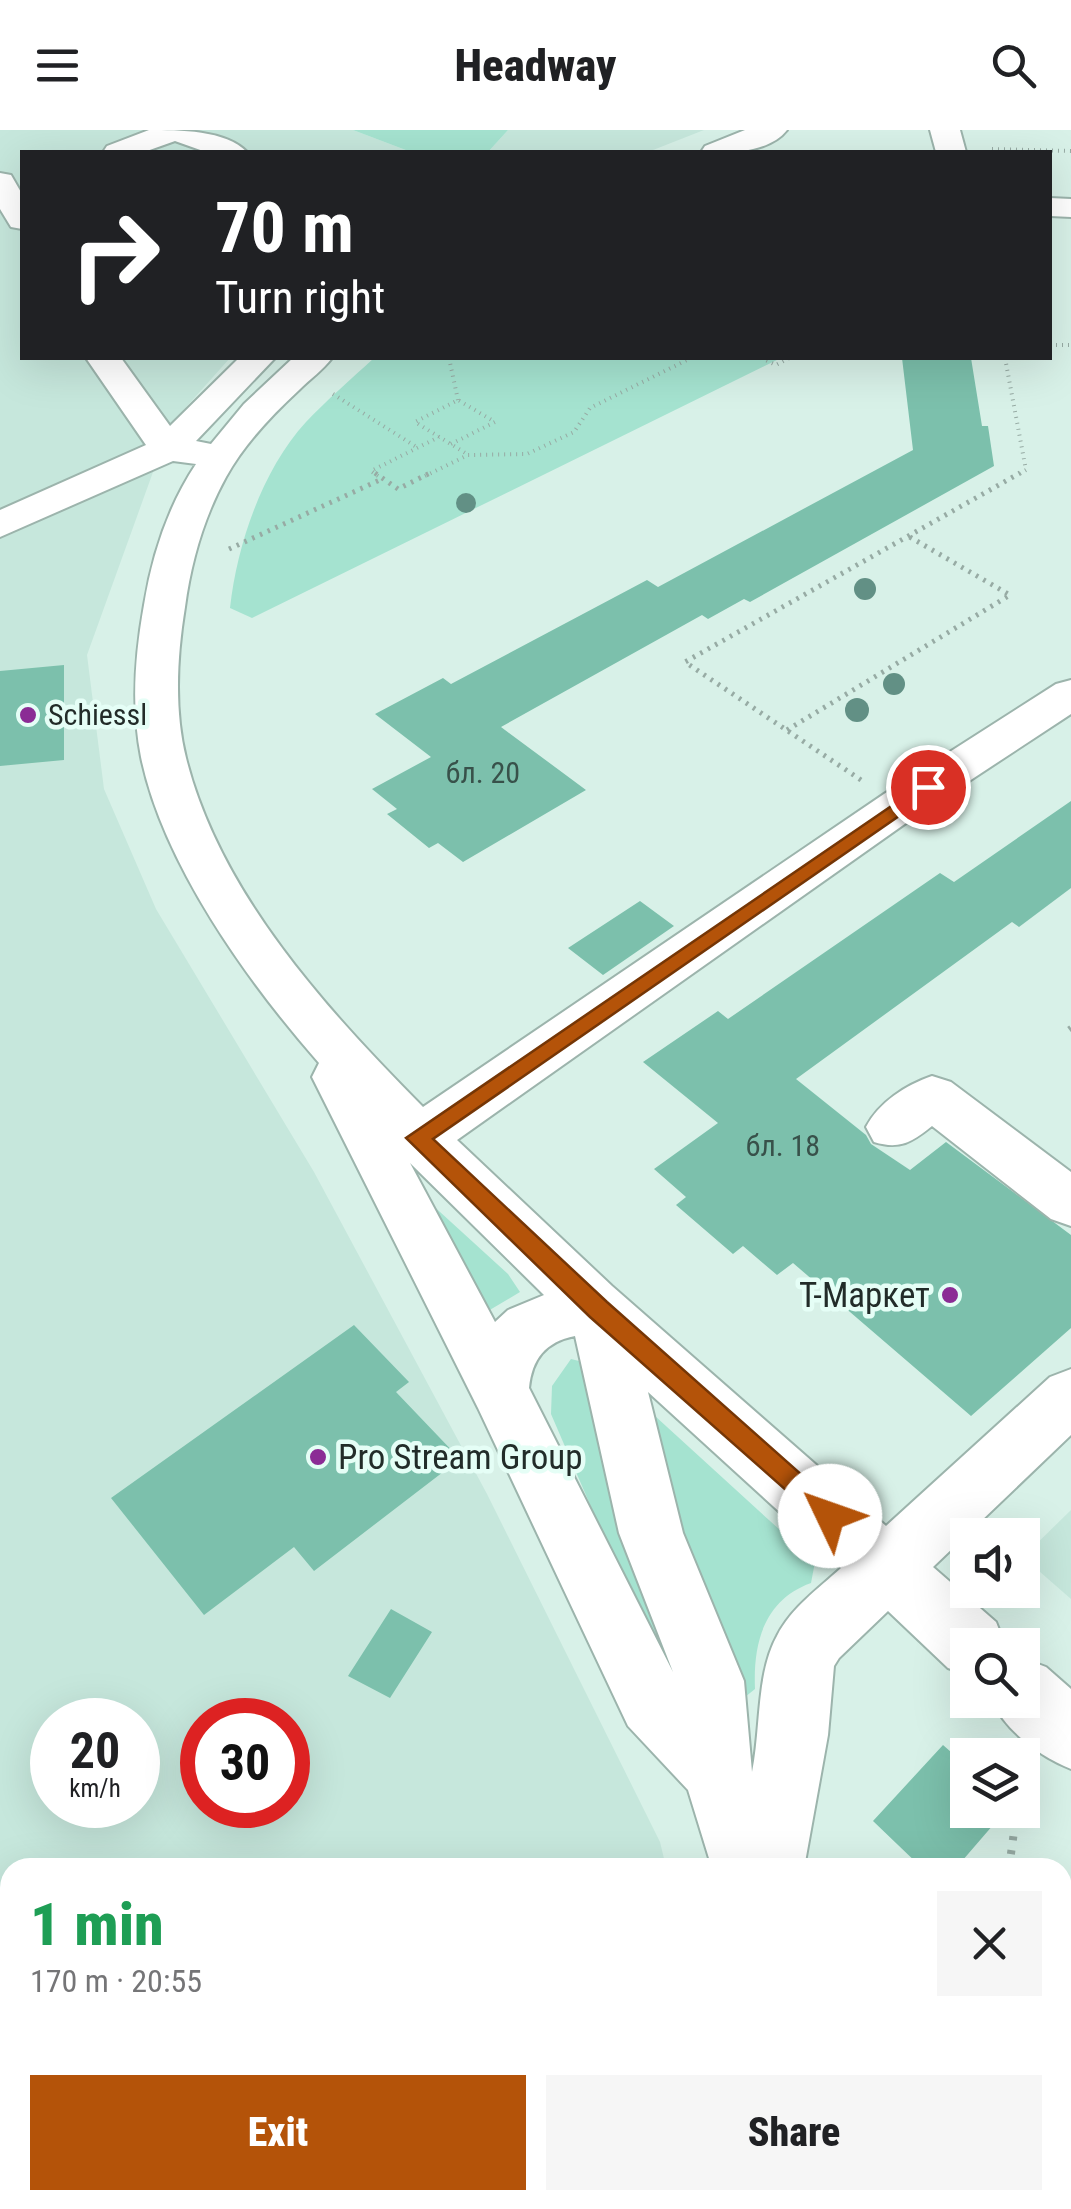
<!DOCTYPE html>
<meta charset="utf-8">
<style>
body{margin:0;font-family:"Roboto Condensed",sans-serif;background:#f6f6f6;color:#202124;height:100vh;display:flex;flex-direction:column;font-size:38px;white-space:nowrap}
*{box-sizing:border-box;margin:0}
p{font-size:32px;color:#757577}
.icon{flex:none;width:55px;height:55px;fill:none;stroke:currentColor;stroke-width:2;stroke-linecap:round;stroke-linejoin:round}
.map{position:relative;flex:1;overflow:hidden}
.drawer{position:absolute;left:0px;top:1728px;width:1072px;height:352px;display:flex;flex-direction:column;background:#fff;border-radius:30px 30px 0 0;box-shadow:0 10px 40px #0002}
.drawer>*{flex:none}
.banner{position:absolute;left:20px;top:20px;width:1032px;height:210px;border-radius:0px;box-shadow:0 10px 40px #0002;background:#202124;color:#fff;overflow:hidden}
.controls{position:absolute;left:950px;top:1388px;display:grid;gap:20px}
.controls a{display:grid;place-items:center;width:90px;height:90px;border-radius:0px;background:#fff;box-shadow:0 10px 40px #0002;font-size:50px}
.speed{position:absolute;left:30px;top:1568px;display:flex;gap:20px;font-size:50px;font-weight:700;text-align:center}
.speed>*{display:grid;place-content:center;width:130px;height:130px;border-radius:50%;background:#fff;box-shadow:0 10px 40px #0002;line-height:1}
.speed small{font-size:25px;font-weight:400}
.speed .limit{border:15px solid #d22;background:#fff;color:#111}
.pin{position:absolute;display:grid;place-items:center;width:85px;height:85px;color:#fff;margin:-42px;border:5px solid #fff;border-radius:50%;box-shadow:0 2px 10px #0007}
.me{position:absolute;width:110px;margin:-55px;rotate:312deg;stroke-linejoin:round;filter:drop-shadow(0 0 8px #0008)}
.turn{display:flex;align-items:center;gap:35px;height:210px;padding:0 30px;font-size:45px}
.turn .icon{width:130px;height:130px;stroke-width:2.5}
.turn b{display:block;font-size:70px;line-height:85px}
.round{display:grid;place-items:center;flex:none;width:105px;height:105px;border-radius:0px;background:#f6f6f6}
.summary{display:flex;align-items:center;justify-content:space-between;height:170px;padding:0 30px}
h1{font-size:60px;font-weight:800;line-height:75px;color:#1e9e55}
.button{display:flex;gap:20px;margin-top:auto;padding:20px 30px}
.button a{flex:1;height:115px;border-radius:0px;background:#b45309;color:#fff;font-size:40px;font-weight:800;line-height:115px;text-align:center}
.button a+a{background:#f6f6f6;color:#202124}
header{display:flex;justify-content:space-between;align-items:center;height:130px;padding:0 30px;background:#fff;font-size:45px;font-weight:800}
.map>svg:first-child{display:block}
.built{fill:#c6e7dc;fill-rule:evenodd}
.green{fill:#a5e3d0}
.building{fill:#7cc0ac}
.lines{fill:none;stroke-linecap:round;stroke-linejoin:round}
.minor-casing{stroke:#9cb4ac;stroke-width:4}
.path-far3{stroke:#97aba4;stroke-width:4;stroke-dasharray:1 5;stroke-linecap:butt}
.path-far2{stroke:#97aba4;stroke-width:5;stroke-dasharray:2.5 6;stroke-linecap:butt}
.path-far1{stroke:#97aba4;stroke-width:6;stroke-dasharray:2.5 8;stroke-linecap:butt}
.path{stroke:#97aba4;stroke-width:8;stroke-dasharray:4 10;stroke-linecap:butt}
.minor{fill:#fff;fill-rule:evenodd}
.tree{fill:#629085}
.route{fill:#b45309;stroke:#753606;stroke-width:2.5}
.poi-dot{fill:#8b2c95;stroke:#e5fef6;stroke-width:4}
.labels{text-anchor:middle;stroke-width:9;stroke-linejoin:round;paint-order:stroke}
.far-poi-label{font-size:30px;fill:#222c29;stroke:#e5fef6;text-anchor:start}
.number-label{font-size:30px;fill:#38514a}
.poi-label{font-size:35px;fill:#222c29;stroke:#e5fef6;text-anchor:end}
</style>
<header><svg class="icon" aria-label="menu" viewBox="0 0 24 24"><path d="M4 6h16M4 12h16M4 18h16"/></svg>Headway<svg class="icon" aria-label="search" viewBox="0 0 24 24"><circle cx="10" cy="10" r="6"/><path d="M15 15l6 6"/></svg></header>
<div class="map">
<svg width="1071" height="2079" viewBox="0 0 1071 2079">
<rect width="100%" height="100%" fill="#d8f1e8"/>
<path class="built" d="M0 0H353L411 22H22V228H230L170 295 87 525 104 659 156 779 314 1042 487 1364 660 1712 666 1737 10 1738V2070H639L636 2079H0ZM52 1590H138V1675H52ZM202 1590H288V1675H202Z
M508 0H704L648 22H488Z
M1071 1380V1469L1023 1427Z"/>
<path class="green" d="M353 0H508L488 22H411Z
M374 228H781L252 488 230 478C237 415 262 340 306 292 327 270 351 249 374 228Z
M417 1061 508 1144 520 1162 488 1181Z
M571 1229 579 1231 672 1532 671 1540 660 1537 551 1284 552 1256Z
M655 1286 815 1432 811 1453C764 1470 753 1513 755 1559L745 1567 688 1429 651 1288Z"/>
<path class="building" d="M902 228H971L982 296H988L994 336 750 472 744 469 708 489 702 485 501 597 586 660 463 732 438 713 429 718 387 684 397 679 372 659 431 627 375 584 443 548 451 554 647 450 658 457 913 320Z
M64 535V630L0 636V541Z
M1071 671V758L1019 797 1012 792 796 949 866 1005 871 1014 910 1040 946 1012 1071 1105V1198L971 1286 793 1133 777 1145 743 1116 733 1124 676 1075 686 1067 654 1039 718 993 643 932 718 881 728 889 940 743 954 752Z
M640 771 674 796 603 845 568 818Z
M354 1195 409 1252 396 1262 460 1329 314 1441 294 1417 204 1485 111 1368Z
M391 1479 432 1502 390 1568 348 1546Z
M943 1615 968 1637V1680H1006L956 1738H922L873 1691Z"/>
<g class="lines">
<defs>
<path id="minor" d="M149 0C179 0 226 0 247 22H206L175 11 144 22H103L107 16Z
M745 0H787C769 23 727 24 701 22L705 16Z
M930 0H960L966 22H936Z
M0 43 11 45 22 64V99L11 97 0 79Z
M1050 68 1071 69V87L1050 86Z
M86 228H121L170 296 239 228H275L196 311 211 314 244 274 293 228H332C323 240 310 249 299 260 272 285 244 314 226 347 204 387 191 432 185 477 177 526 174 580 186 628 220 764 328 881 423 977L884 664 1056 554 1071 550V584L916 686 457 1010 612 1156 886 1396 1050 1247 1071 1239V1305L933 1437 996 1492 1005 1515H968V1545L948 1538 888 1481 839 1528 834 1536 828 1605 804 1738H712L688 1660 628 1596 478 1278 312 947 319 933C248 852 163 734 141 627 131 577 135 525 144 475 152 426 168 376 196 334L173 331 0 407V380L146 315ZM410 1033 544 1165 508 1180 495 1192ZM575 1206 619 1403 673 1542 529 1258C532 1229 545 1212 575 1206ZM648 1262 841 1438C818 1459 791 1478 777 1506 756 1544 761 1599 752 1642L744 1551 683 1403Z
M932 946 951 952 1071 1042V1096L1051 1089 932 996C912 1012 900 1020 874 1012L866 997C879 972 906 955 932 946Z
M1022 1528 1046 1537 1071 1559V1639C1041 1627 1005 1601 992 1570H1022Z
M710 2070H790L788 2079H708Z"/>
</defs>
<use href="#minor" class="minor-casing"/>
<path class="path-far3" d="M992 19 1071 21
M1050 215H1071
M449 228 458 270
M761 228 776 235 789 228
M1005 228 1026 340 1016 346
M333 264 418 318
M451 314 495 292 458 270 415 292 467 324
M378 346 371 341 439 307
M425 346 468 325 527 324 574 302 590 278 691 228"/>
<path class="path-far2" d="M375 343 398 359 430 343
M229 419 382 349
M787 600 1010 465 908 406
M861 650 685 532 1020 343"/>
<path class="path-far1" d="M1071 898 1067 901 1071 904"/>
<path class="path" d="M1009 1738 1017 1680
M836 2079 841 2070"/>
<use href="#minor" class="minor"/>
</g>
<g class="tree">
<circle cx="466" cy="373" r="10"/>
<circle cx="865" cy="459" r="11"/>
<circle cx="894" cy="554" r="11"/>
<circle cx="857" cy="580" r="12"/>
</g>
<path class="route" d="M928 651 938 657 935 661 433 1009 607 1172 839 1378 843 1386 839 1395 830 1399 590 1187 406 1008Z"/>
<g class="poi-dot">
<circle cx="28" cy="585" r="10"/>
<circle cx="950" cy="1165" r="10"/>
<circle cx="318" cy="1327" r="10"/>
</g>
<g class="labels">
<g class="far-poi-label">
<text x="48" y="595">Schiessl</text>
</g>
<g class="number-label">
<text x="483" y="653">бл. 20</text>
<text x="783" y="1026">бл. 18</text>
</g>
<g class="poi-label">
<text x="930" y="1177">Т-Маркет</text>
<text x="338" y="1339" text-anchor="start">Pro Stream Group</text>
</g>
</g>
</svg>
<div class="controls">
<a><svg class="icon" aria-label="sound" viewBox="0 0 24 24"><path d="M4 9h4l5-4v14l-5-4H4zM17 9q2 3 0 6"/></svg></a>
<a><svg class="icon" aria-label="search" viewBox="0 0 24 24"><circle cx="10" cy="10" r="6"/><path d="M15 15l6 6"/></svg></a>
<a><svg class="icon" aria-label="layers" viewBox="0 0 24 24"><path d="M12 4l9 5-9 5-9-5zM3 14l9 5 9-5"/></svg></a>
</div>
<div class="speed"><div>20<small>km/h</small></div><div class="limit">30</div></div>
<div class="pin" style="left:928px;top:657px;background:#d93025"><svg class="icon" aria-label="arrive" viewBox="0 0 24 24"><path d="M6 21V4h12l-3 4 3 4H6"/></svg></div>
<svg class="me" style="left:830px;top:1386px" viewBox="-20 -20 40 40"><circle r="19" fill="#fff"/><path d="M0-13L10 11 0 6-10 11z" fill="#b45309"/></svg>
<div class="banner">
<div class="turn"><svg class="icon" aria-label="right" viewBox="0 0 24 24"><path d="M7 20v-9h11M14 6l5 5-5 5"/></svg><div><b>70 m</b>Turn right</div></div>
</div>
<section class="drawer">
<div class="summary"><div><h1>1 min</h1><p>170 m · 20:55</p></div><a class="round"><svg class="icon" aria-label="close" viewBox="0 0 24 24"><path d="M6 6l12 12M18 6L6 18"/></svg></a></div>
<div class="button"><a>Exit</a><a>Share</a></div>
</section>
</div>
